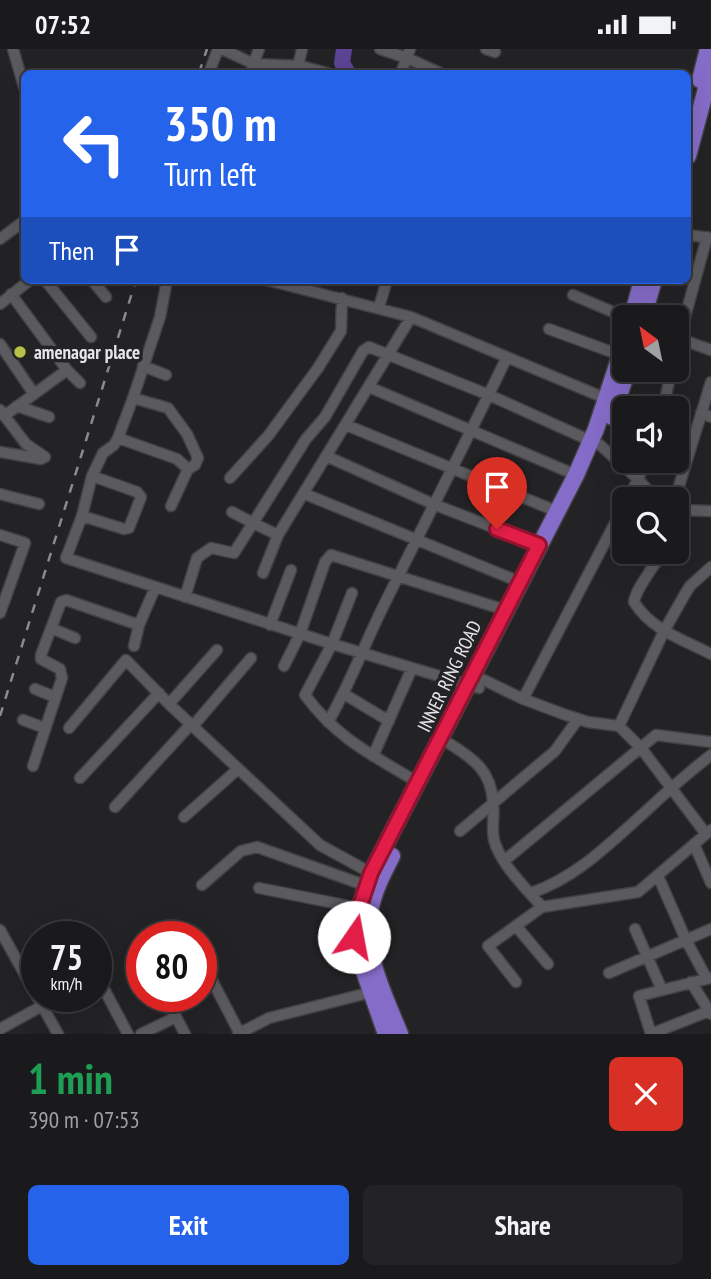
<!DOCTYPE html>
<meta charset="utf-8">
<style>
body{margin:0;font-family:"PT Sans Narrow",sans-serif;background:#232325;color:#f1f3f6;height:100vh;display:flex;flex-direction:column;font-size:26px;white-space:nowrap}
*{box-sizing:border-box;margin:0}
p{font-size:23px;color:#9fa1a3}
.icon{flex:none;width:38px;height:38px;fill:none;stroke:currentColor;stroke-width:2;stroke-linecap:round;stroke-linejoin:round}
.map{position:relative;height:985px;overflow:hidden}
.side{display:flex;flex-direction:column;background:#1a1a1c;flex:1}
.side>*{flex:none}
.top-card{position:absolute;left:21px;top:21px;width:670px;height:214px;border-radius:10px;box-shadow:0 7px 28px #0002,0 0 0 2px #38383b;background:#2563eb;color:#fff;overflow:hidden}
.needle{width:46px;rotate:327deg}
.fabs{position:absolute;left:612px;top:256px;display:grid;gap:14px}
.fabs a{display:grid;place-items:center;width:77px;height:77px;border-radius:10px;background:#1a1a1c;box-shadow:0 7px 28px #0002,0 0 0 2px #38383b;font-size:35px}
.speed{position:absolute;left:21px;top:872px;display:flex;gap:14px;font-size:35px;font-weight:700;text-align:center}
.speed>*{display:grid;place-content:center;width:91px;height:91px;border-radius:50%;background:#1a1a1c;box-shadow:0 7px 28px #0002,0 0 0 2px #38383b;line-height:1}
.speed small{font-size:18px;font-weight:400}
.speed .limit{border:10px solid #d22;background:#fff;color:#111}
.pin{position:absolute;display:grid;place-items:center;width:60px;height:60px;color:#fff;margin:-72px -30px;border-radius:50% 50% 50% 0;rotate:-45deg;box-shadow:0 0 7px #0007}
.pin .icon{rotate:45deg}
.me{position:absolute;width:77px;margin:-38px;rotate:12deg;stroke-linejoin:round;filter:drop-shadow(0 0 5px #0008)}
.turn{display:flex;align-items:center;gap:24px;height:147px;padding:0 28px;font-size:32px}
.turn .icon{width:91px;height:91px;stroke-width:2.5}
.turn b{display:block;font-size:49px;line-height:60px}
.then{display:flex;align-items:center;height:66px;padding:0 28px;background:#0003;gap:14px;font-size:26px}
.round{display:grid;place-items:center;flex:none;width:74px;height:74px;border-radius:10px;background:#232325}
.head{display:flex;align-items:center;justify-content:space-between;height:119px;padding:0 28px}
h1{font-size:42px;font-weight:700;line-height:52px;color:#1e9e55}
.button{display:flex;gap:14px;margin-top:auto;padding:14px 28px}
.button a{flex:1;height:80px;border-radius:10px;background:#2563eb;color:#fff;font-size:28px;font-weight:700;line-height:80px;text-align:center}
.button a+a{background:#232325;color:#f1f3f6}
.status{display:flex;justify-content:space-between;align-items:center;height:49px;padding:0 35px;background:#1a1a1c;direction:ltr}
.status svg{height:19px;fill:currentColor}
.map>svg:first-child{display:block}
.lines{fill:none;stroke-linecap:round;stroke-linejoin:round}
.river{stroke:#5b4495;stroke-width:16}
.minor-casing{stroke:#414043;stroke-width:13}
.trunk-casing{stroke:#414043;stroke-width:19}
.minor{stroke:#5b5a5e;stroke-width:10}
.trunk{stroke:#866cc9;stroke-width:16}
.rail{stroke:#8b8b8d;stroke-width:2.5;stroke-dasharray:9 9;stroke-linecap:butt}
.route-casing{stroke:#92132f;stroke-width:18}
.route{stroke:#e11d48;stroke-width:12}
.poi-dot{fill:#b7c148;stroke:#232326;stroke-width:2.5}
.labels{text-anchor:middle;stroke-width:7;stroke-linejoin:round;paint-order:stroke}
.poi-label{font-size:19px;font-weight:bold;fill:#e6e6e8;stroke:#232326;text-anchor:start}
.street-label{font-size:19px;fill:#e6e6e8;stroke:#232326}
</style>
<div class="status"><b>07:52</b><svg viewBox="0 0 49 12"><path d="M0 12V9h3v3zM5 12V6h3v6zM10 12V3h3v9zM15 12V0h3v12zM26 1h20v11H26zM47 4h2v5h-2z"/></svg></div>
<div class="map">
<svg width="711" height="985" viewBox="0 0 711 985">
<rect width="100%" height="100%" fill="#232326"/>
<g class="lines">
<path class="river" d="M344 0 342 14 348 24"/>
<defs>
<path id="minor" d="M13 0 24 38
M222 0 254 15 301 17
M302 0 299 13 301 17 327 24
M380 0 407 9 440 24
M486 0 495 3
M209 24 218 0
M250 24 259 0
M401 24 410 0
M688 186 711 189
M0 190 24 172
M45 231 91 288
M92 231 106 248
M167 231 160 268 133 349 118 389 114 396 103 404 92 427 82 467 66 509 332 595 479 639
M267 231 411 268 607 350
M11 245 67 321 80 334
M573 246 625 268
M0 255 30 231
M379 258 387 231
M549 280 620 306
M677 289 711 301
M0 295 34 345
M677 297 707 188
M143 317 166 326
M369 338 576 426
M133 349 168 359 187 385 198 409 195 416 188 420 171 457
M17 357 49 368
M663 359 672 320
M0 361 26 395 45 408 41 410 0 403
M701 364 711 368
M4 367 67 321
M346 376 556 462
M118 389 177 410 188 420
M600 396 638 430 656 450
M326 407 433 455 539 496
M230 429 268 387 318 319 341 282 342 249
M0 445 39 455
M305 445 520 533
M628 450 647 411
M675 450 711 333
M677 461 711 462
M232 463 253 474 306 390 325 368 363 302 369 298 489 346 591 392
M82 467 124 480 129 479 141 448 137 443 92 427
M0 486 25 494 0 564
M278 486 411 268
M608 487 625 497
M635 502 656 514
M662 502C655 518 636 538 634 553 651 581 684 591 711 605
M352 544 332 595 305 646C337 690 374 707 419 734
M185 548 197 509 211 499 234 504 253 474 278 486 263 524
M270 576 291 521
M51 579 75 589
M134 597 139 576 155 539
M284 617 300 585 325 513 331 506 505 561
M484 631 523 650 566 666 588 673 619 677 641 699 706 785 711 781
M35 640 55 648
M344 645 389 672
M523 650 625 455
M169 655 217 601
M23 671 45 679
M328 673C349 637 363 599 381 562 423 477 466 393 507 308
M193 677 251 609
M619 677 664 582 685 545 690 537 711 518
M69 679 126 611 169 655 320 796 371 824
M450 695C474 710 491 722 493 753 495 766 491 778 494 791 501 816 525 838 542 858L638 843 706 785
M373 707 412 619
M33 717 62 629 60 620 41 610V606L61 553 66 551 139 576
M80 729 159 644
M115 758 191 675
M184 768 238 720
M460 782 555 702 578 670
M694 795 711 834
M504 812 656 686 711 693
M658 827 686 891 707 930
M202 836 241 802 257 798 367 837
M259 839 359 859
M531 844C577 828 609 795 645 763 666 743 688 724 711 706
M516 877 548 915
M635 880 662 941
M0 881 58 985
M201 910 240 985
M609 924 711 880
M96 925 128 985
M516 933 488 897 542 858
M691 933 711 965
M165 947 185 985
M0 980 42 957
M141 985 176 968
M238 985 269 969 372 943
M651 985 639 947 710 929
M651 985 709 962"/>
<path id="trunk" d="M700 31 708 0
M688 107 711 21
M632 268 642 231
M643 268 654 231
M612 368 628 320
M392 807C383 825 373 843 370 863 363 906 385 947 400 985
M386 985 353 891 358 863 371 824 576 426 596 380 625 292"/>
</defs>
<use href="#minor" class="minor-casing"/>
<use href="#trunk" class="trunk-casing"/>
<use href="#minor" class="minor"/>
<use href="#trunk" class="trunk"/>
<path class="rail" d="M199 24 207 0
M0 667 136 231"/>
</g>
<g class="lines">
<defs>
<path id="route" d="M354 888 358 863 371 824 539 496 497 480"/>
</defs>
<use href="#route" class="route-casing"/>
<use href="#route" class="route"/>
</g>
<circle class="poi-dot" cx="20" cy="303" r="7"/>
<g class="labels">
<g class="poi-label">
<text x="34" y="310">amenagar place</text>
</g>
<g class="street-label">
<text transform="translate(449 627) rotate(-64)" y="7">INNER RING ROAD</text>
</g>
</g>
</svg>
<div class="fabs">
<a><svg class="needle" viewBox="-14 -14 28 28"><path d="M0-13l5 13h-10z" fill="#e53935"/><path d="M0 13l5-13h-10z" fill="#9fa1a3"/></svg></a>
<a><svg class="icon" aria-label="sound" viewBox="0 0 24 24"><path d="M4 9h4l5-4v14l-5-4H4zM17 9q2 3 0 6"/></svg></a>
<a><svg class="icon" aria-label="search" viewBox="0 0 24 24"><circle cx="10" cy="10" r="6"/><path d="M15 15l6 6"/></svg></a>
</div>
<div class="speed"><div>75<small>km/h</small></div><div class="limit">80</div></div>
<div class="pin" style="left:497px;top:480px;background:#d93025"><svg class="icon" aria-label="arrive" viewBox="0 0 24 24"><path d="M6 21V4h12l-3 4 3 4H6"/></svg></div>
<svg class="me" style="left:354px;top:888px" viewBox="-20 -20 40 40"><circle r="19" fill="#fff"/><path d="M0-13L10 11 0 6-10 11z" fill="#e11d48"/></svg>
<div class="top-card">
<div class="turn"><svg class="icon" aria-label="left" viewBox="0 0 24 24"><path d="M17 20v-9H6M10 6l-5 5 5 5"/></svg><div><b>350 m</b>Turn left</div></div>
<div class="then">Then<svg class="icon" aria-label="arrive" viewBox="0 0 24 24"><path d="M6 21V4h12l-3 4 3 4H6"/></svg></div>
</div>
</div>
<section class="side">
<div class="head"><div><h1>1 min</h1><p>390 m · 07:53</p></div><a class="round" style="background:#d93025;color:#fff"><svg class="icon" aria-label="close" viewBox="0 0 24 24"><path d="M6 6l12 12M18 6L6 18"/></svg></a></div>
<div class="button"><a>Exit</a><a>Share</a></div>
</section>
